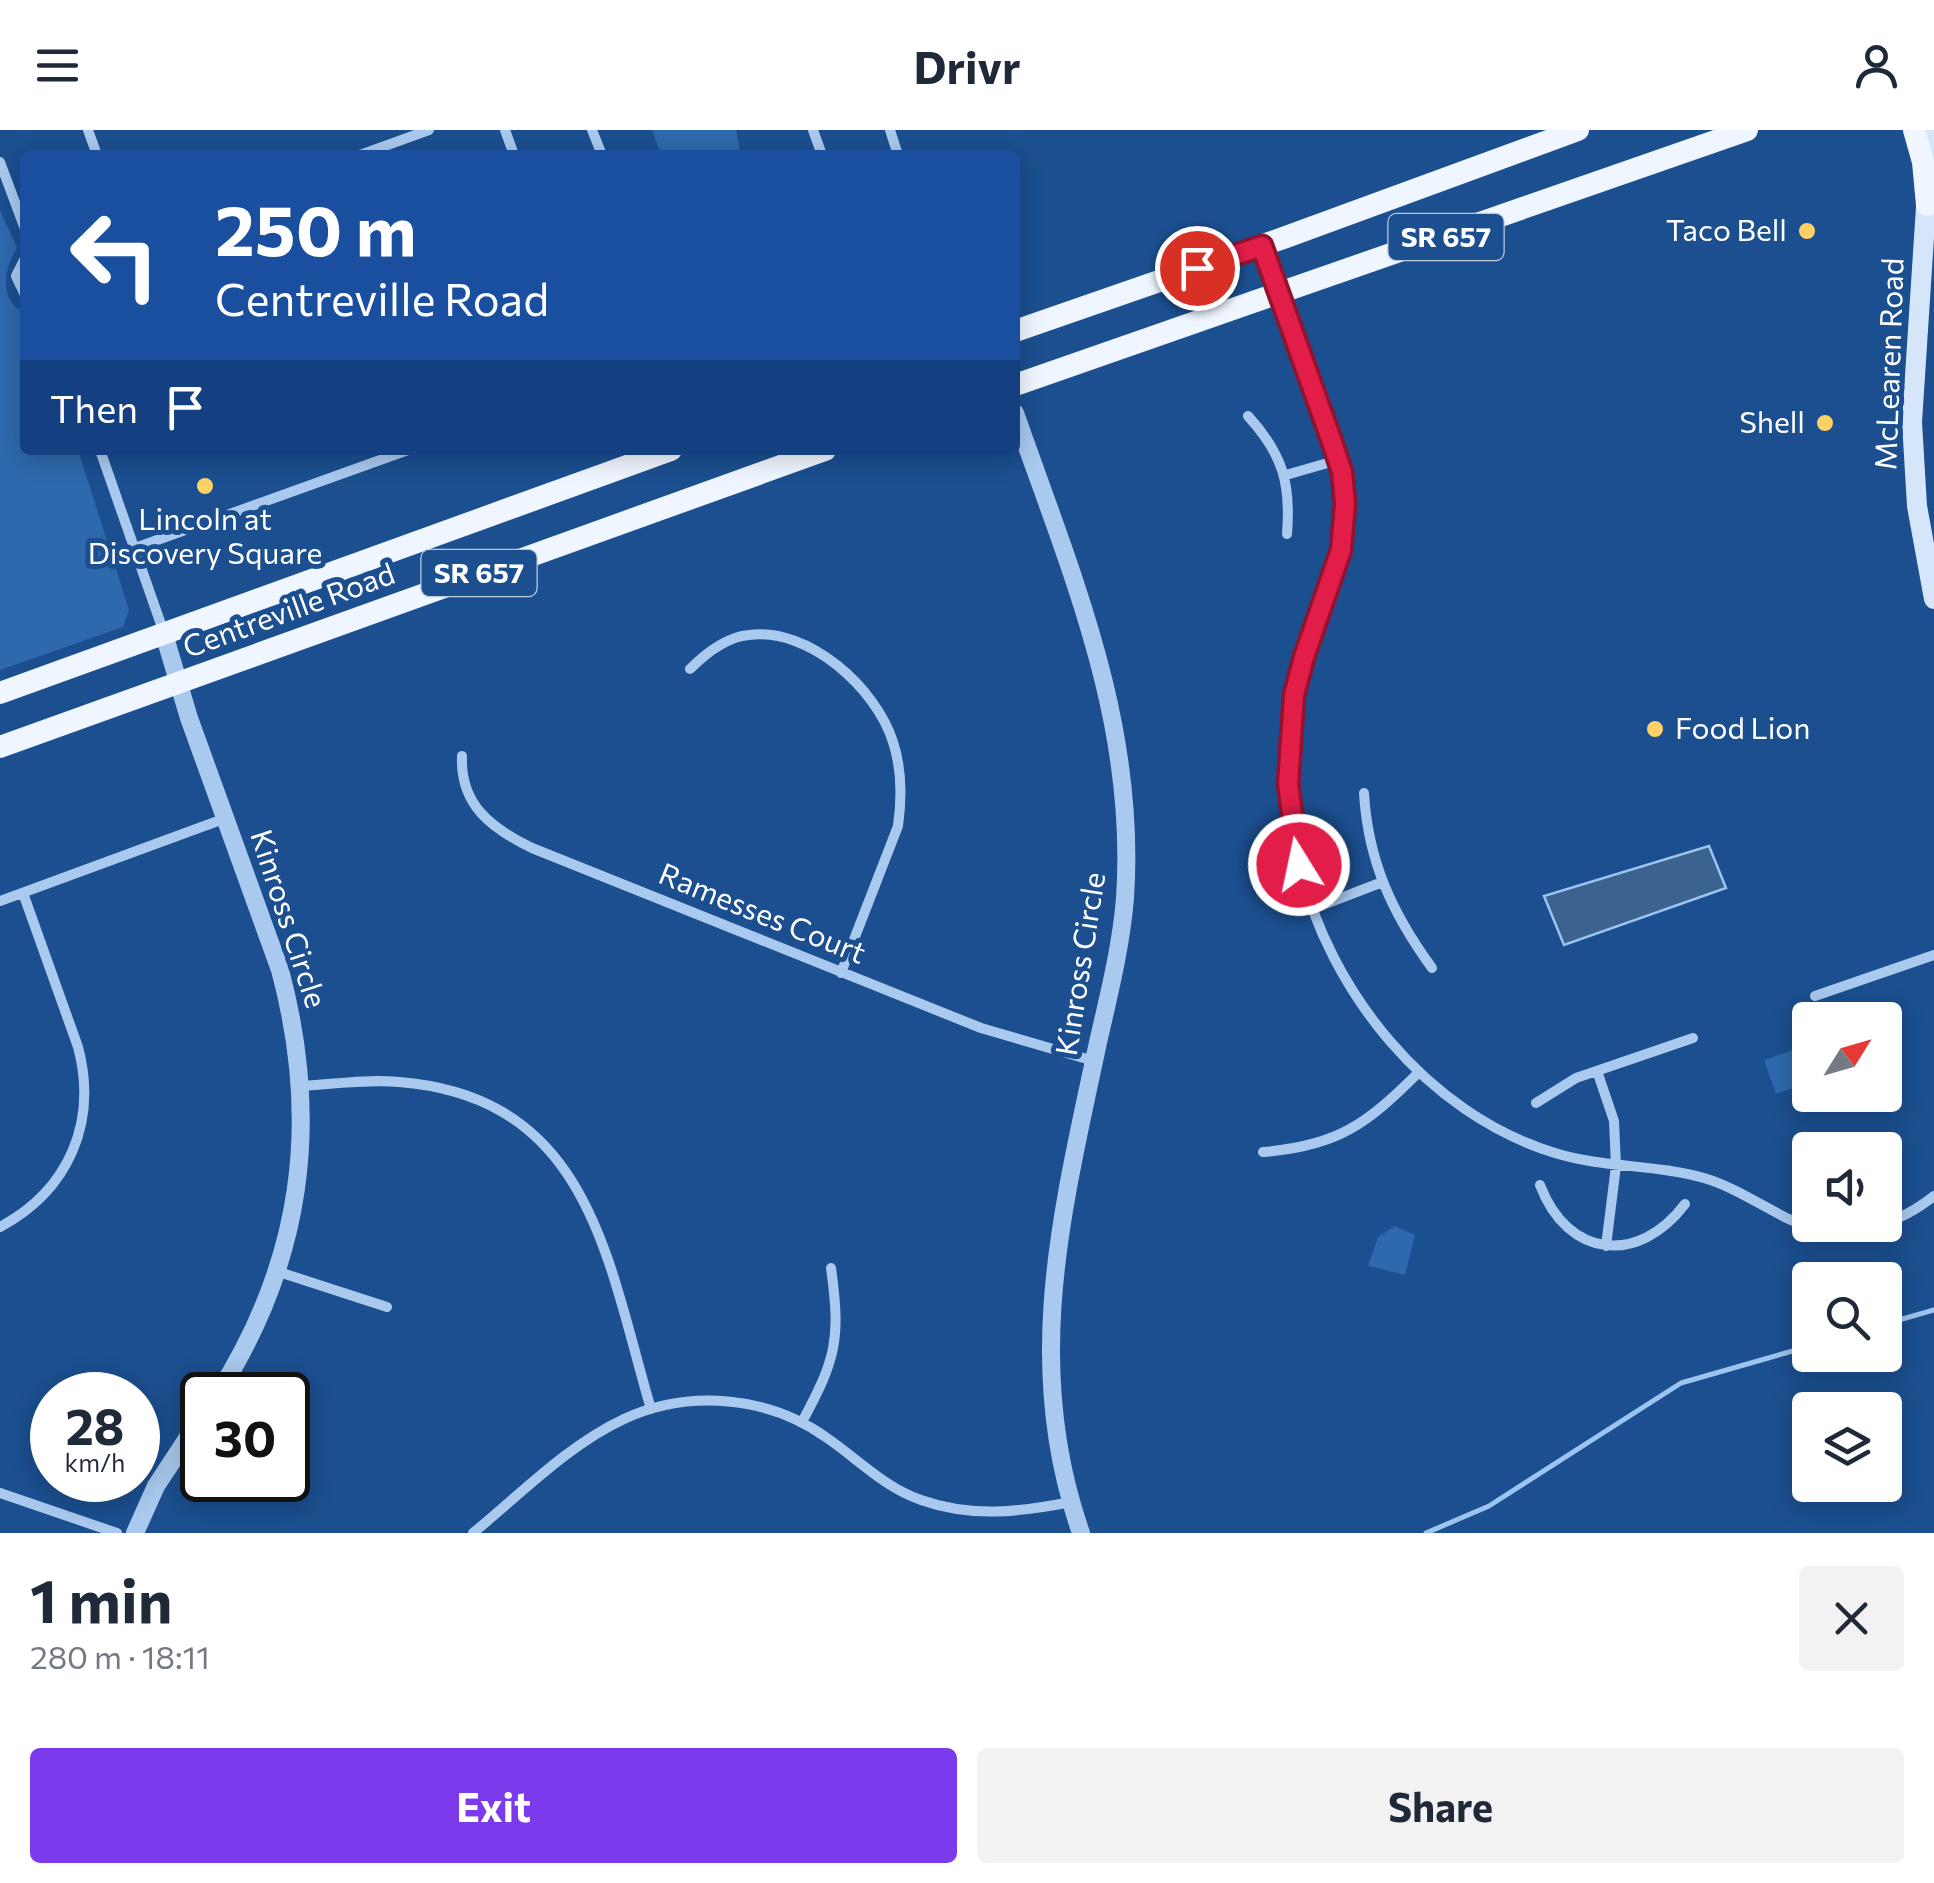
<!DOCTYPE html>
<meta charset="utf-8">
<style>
body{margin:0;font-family:Commissioner,sans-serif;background:#f2f2f3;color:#1f2937;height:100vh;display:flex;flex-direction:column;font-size:38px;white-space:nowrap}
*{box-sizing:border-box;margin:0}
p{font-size:32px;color:#747a83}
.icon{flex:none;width:55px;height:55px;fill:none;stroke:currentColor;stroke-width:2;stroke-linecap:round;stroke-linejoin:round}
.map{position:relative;height:1403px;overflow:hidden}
.details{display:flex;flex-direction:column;background:#fff;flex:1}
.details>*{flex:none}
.banner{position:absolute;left:20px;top:20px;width:1000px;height:305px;border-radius:10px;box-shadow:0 5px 25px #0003;background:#1a4fa0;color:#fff;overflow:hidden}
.needle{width:65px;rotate:53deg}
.tools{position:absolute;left:1792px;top:872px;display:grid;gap:20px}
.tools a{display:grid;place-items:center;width:110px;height:110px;border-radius:10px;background:#fff;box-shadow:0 5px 25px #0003;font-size:50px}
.speed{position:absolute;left:30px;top:1242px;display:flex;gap:20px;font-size:50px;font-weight:700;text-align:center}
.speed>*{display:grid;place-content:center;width:130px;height:130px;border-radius:50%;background:#fff;box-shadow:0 5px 25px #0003;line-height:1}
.speed small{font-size:25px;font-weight:400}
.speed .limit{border:5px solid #111;border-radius:15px;background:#fff;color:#111}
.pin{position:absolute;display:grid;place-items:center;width:85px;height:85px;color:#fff;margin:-42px;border:5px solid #fff;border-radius:50%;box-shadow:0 2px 10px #0007}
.me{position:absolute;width:110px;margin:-55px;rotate:350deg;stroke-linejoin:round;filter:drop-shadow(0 0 8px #0008)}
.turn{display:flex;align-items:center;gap:35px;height:210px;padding:0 30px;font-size:45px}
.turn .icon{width:130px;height:130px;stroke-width:2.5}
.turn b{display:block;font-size:70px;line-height:85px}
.then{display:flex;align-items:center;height:95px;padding:0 30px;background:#0003;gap:20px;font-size:38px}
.round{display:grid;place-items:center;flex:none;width:105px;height:105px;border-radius:10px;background:#f2f2f3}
.summary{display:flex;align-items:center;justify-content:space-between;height:170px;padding:0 30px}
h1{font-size:60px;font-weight:700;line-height:75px}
.button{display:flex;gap:20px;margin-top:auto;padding:20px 30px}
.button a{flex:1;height:115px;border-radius:10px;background:#7c3aed;color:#fff;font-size:40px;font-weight:700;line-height:115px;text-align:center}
.button a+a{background:#f2f2f3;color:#1f2937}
header{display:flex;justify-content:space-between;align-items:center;height:130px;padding:0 30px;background:#fff;font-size:45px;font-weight:700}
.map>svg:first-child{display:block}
.green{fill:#2e69ad}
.water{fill:#3c6290;stroke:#9cc4f0;stroke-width:2.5}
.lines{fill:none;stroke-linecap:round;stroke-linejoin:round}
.stream{stroke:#9cc4f0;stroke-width:5}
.minor{stroke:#a9c9ee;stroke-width:10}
.tertiary{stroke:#a9c9ee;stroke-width:18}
.secondary{stroke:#d6e6fa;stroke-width:20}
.primary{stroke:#f0f6ff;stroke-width:22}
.route-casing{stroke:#92132f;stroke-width:25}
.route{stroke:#e11d48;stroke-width:18}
.poi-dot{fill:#ffd166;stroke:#1b4f8f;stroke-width:4}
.labels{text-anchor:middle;stroke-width:10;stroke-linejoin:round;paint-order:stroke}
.shield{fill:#1b4f8f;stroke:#bbcadd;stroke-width:2.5}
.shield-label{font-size:28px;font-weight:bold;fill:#fff}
.poi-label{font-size:30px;fill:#fff;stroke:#1b4f8f;text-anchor:end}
.street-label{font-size:30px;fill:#fff;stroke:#1b4f8f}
</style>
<header><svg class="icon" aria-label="menu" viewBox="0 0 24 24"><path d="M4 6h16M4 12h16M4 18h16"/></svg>Drivr<svg class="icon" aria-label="person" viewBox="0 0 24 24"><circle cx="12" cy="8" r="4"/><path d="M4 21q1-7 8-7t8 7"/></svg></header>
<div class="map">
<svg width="1934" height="1403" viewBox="0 0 1934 1403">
<rect width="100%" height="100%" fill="#1b4f8f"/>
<path class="green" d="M652 0H736L741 25H661Z
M0 80 17 118C2 141 0 172 25 183V320H78L129 480 123 497 0 540Z
M1810 914V952L1776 964 1764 930Z
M1395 1096 1415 1105 1405 1145 1368 1136 1378 1107Z"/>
<path class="water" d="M1709 716 1726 758 1564 815 1544 766Z"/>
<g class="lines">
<path class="stream" d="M1885 1194 1934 1180
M1426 1403 1489 1376 1681 1253 1810 1216"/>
<path class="minor" d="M88 0 97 25
M505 0 514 25
M592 0 602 25
M813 0 822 25
M890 0 898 25
M360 25 429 0
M0 32 25 99
M1262 117 1332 312C1362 413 1326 441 1302 531 1285 598 1283 667 1299 734 1329 861 1427 984 1555 1023 1603 1038 1655 1034 1704 1048 1731 1056 1754 1071 1779 1084 1831 1113 1889 1102 1934 1066
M25 128 16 146 25 165
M1248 286C1283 324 1291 354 1287 404
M100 320 164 503
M1286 345 1338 330
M135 418 408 320
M690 539C706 523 726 507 749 505 809 497 876 558 893 612 902 639 902 667 898 696L841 843
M462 626C460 675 491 698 532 718L981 898 1094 931
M1364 663C1368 731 1392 783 1432 838
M0 771 226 688
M1312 779 1380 753
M1815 866 1934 825
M1597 941 1614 991 1616 1036 1606 1116
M300 956C333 954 367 949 399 952 590 967 607 1130 651 1279
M1536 973 1576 948 1693 908
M1263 1022C1338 1016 1367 994 1419 942
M1540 1055C1568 1129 1639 1135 1685 1074
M0 1097C69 1060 98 992 78 917L23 763
M279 1142 387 1177
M802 1292C836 1229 841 1210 831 1138
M0 1363 117 1403
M473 1403C521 1364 568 1315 624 1289 689 1259 769 1266 827 1308 859 1330 884 1357 921 1370 972 1388 1020 1382 1071 1372"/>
<path class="tertiary" d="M1015 283C1071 443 1137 593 1125 768 1121 818 1108 868 1097 917 1062 1082 1022 1236 1081 1403
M164 504 189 588 280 840C321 993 302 1132 217 1265
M135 1403 156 1356 202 1286"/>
<path class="secondary" d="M1931 0 1912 292 1917 376 1934 469"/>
<path class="primary" d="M1914 0 1923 32 1927 75
M1015 201 1286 107 1578 0
M1015 255 1747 0
M0 563 671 320
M0 617 825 320"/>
</g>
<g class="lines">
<defs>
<path id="route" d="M1197 138 1262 116 1332 312 1342 342 1345 374 1341 420 1304 527 1294 565 1288 654 1299 735"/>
</defs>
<use href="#route" class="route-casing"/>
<use href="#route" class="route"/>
</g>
<g class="poi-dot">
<circle cx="1807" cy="101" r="10"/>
<circle cx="1825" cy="293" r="10"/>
<circle cx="205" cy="356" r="10"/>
<circle cx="1655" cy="599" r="10"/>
</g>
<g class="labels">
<g class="shield">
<rect x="1388.5" y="84" width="115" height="46" rx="8"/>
<rect x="421.5" y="420" width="115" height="46" rx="8"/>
</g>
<g class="shield-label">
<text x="1446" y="117">SR 657</text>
<text x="479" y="453">SR 657</text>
</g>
<g class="poi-label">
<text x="1787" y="111">Taco Bell</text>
<text x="1805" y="303">Shell</text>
<text x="205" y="400" text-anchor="middle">Lincoln at<tspan x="205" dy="34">Discovery Square</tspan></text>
<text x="1675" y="609" text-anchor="start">Food Lion</text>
</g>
<g class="street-label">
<text transform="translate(1890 234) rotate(-88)" y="10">McLearen Road</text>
<text transform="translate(289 481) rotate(-20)" y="10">Centreville Road</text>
<text transform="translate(762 784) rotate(22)" y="10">Ramesses Court</text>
<text transform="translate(288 789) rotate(72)" y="10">Kinross Circle</text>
<text transform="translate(1081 834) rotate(-81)" y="10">Kinross Circle</text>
</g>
</g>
</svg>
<div class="tools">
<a><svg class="needle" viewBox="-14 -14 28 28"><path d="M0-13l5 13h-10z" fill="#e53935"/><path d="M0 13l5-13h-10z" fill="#747a83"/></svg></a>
<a><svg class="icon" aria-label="sound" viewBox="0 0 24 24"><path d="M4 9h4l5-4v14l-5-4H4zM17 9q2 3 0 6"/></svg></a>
<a><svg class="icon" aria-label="search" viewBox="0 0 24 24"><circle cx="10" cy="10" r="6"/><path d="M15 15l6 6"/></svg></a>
<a><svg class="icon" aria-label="layers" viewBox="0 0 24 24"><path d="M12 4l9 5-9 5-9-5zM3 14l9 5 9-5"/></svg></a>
</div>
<div class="speed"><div>28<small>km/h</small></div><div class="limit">30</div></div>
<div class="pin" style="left:1197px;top:138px;background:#d93025"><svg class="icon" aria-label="arrive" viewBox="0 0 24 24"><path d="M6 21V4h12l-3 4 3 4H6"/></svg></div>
<svg class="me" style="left:1299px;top:735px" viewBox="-20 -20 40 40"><circle r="17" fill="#e11d48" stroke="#fff" stroke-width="3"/><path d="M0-11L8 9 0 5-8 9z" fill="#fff"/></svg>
<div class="banner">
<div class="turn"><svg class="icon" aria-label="left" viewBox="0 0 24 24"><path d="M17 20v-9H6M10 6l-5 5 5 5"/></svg><div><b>250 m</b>Centreville Road</div></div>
<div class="then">Then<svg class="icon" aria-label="arrive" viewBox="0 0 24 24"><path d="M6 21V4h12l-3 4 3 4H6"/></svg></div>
</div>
</div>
<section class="details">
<div class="summary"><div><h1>1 min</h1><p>280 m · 18:11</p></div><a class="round"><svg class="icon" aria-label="close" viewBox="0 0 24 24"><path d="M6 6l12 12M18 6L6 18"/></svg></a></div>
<div class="button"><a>Exit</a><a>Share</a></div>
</section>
